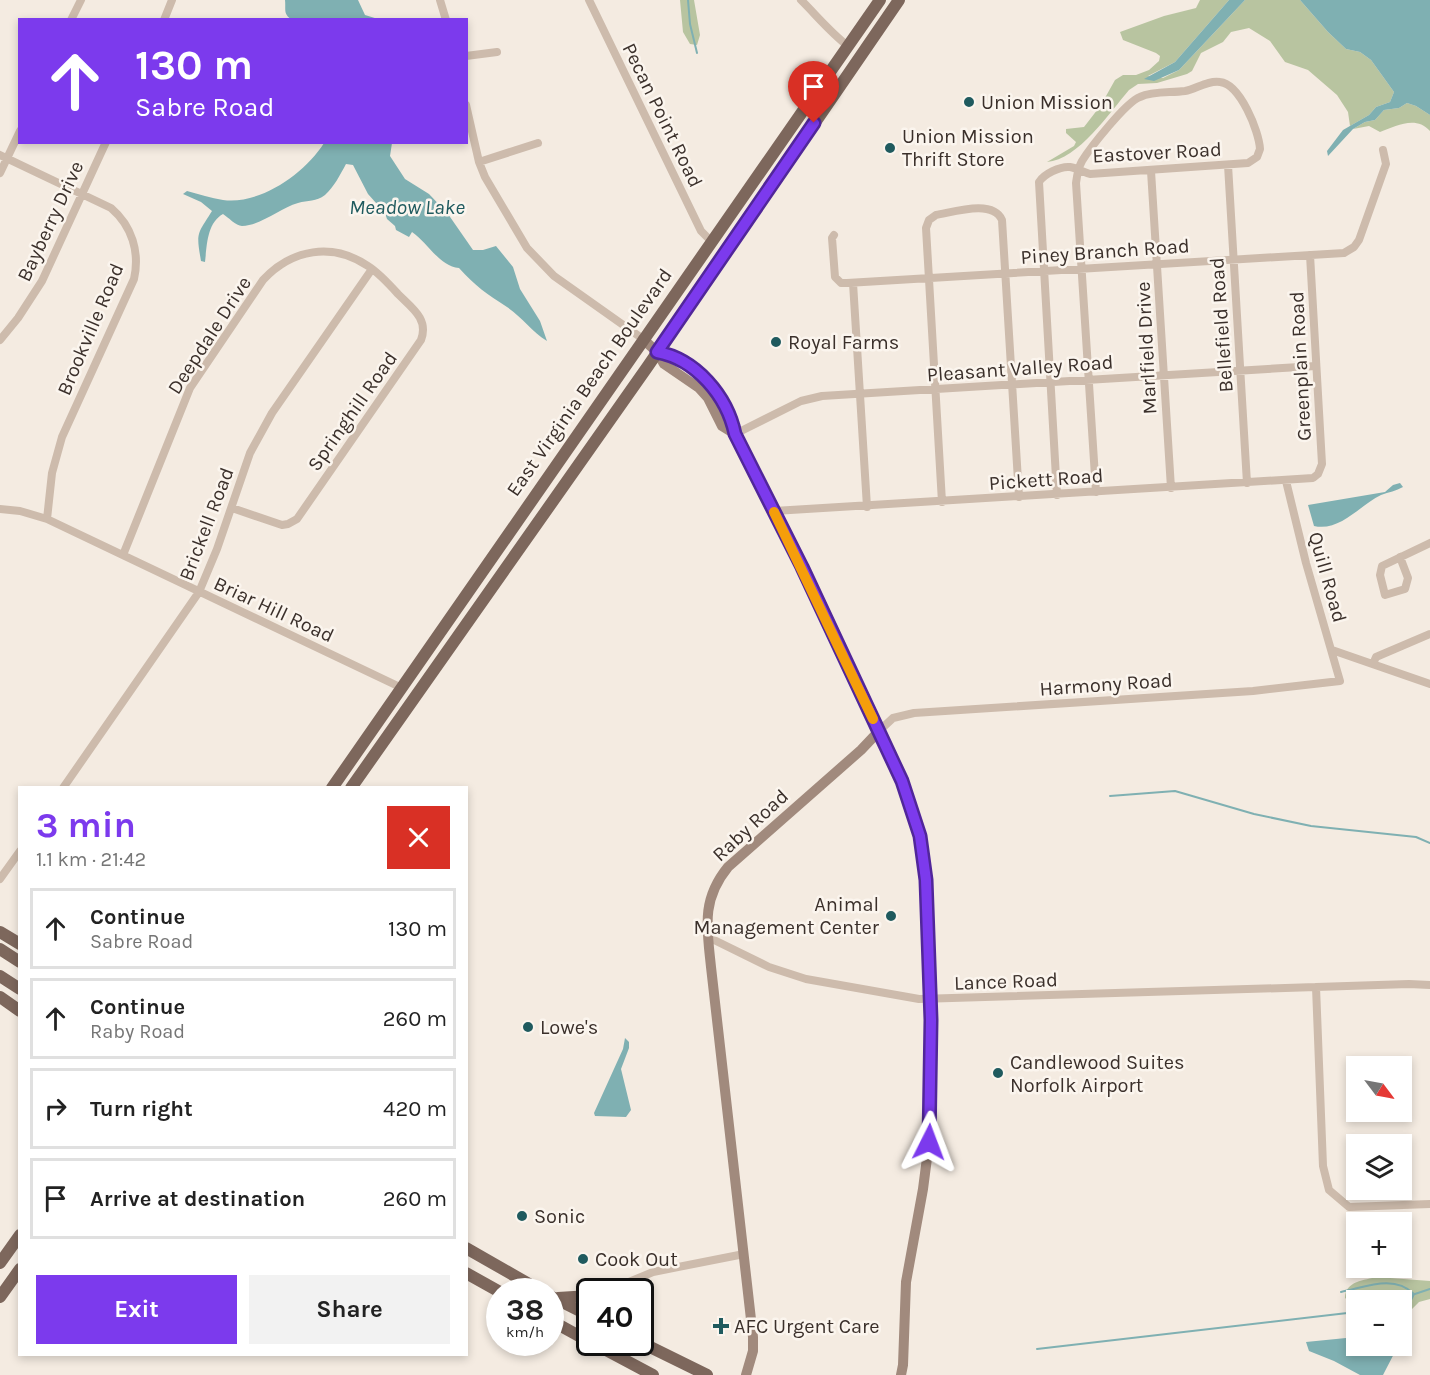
<!DOCTYPE html>
<meta charset="utf-8">
<style>
body{margin:0;font-family:Karla,sans-serif;background:#f2f2f2;color:#222;height:100vh;display:flex;flex-direction:column;font-size:22px;white-space:nowrap}
*{box-sizing:border-box;margin:0}
p{font-size:20px;color:#767676}
.icon{flex:none;width:33px;height:33px;fill:none;stroke:currentColor;stroke-width:2;stroke-linecap:round;stroke-linejoin:round}
.map{position:relative;flex:1;overflow:hidden}
.sheet{position:absolute;left:18px;top:786px;width:450px;height:570px;display:flex;flex-direction:column;background:#fff;border-radius:0px;box-shadow:0 3px 9px #0003}
.sheet>*{flex:none}
.top-card{position:absolute;left:18px;top:18px;width:450px;height:126px;border-radius:0px;box-shadow:0 3px 9px #0003;background:#7c3aed;color:#fff;overflow:hidden}
.needle{width:39px;rotate:122deg}
.fabs{position:absolute;left:1346px;top:1056px;display:grid;gap:12px}
.fabs a{display:grid;place-items:center;width:66px;height:66px;border-radius:0px;background:#fff;box-shadow:0 3px 9px #0003;font-size:30px}
.speed{position:absolute;left:486px;top:1278px;display:flex;gap:12px;font-size:30px;font-weight:700;text-align:center}
.speed>*{display:grid;place-content:center;width:78px;height:78px;border-radius:50%;background:#fff;box-shadow:0 3px 9px #0003;line-height:1}
.speed small{font-size:15px;font-weight:400}
.speed .limit{border:3px solid #111;border-radius:9px;background:#fff;color:#111}
.pin{position:absolute;display:grid;place-items:center;width:51px;height:51px;color:#fff;margin:-62px -26px;border-radius:50% 50% 50% 0;rotate:-45deg;box-shadow:0 0 6px #0007}
.pin .icon{rotate:45deg}
.me{position:absolute;width:66px;margin:-33px;rotate:3deg;stroke-linejoin:round;filter:drop-shadow(0 0 4px #0008)}
.turn{display:flex;align-items:center;gap:21px;height:126px;padding:0 18px;font-size:27px}
.turn .icon{width:78px;height:78px;stroke-width:2.5}
.turn b{display:block;font-size:42px;line-height:51px}
.round{display:grid;place-items:center;flex:none;width:63px;height:63px;border-radius:0px;background:#f2f2f2}
.headline{display:flex;align-items:center;justify-content:space-between;height:102px;padding:0 18px}
h1{font-size:36px;font-weight:700;line-height:45px;color:#7c3aed}
.primary-button{display:flex;gap:12px;margin-top:auto;padding:12px 18px}
.primary-button a{flex:1;height:69px;border-radius:0px;background:#7c3aed;color:#fff;font-size:24px;font-weight:700;line-height:69px;text-align:center}
.primary-button a+a{background:#f2f2f2;color:#222}
ul{padding:0;list-style:none}
li{display:flex;align-items:center;gap:18px;height:81px;margin:0 12px 9px;padding:0 6px;border:3px solid #e0e0e0;border-radius:0px}
li div{flex:1}
li b{display:block;font-size:22px}
li em{font-style:normal}
.map>svg:first-child{display:block}
.green{fill:#b8c4a0}
.water{fill:#7fb0b2}
.lines{fill:none;stroke-linecap:round;stroke-linejoin:round}
.stream{stroke:#7fb0b2;stroke-width:2}
.street{stroke:#cdbbac;stroke-width:8}
.secondary{stroke:#a18a7d;stroke-width:10}
.primary{stroke:#7d675c;stroke-width:12}
.route-casing{stroke:#51269a;stroke-width:15}
.route{stroke:#7c3aed;stroke-width:10}
.slow{stroke:#f59e0b;stroke-width:10}
.poi-dot{fill:#1f5a5e;stroke:#fbf5ee;stroke-width:2}
.labels{text-anchor:middle;stroke-width:5;stroke-linejoin:round;paint-order:stroke}
.poi-label{font-size:20px;fill:#3b302b;stroke:#fbf5ee;text-anchor:start}
.street-label{font-size:20px;fill:#3b302b;stroke:#fbf5ee}
.water-label{font-size:21px;font-style:italic;fill:#1f5a5e;stroke:#fbf5ee}
</style>
<div class="map">
<svg width="1430" height="1375" viewBox="0 0 1430 1375">
<rect width="100%" height="100%" fill="#f4ebe1"/>
<path class="green" d="M680 0H694L700 35 697 45 690 44 683 32Z
M1200 0H1229L1175 62 1148 76 1163 78 1179 70 1245 0H1300L1328 32 1346 49 1360 52 1371 60 1394 92 1390 102 1376 107 1369 115 1350 126 1348 112 1337 95 1308 70 1285 62 1270 41 1249 28 1231 32 1223 42 1201 53 1192 71 1187 74 1157 83 1138 84 1129 90C1110 112 1078 160 1047 162L1074 146 1076 142 1066 133V129L1084 127 1101 105 1115 80 1123 75H1136L1149 70 1159 61 1160 56 1156 53 1123 40 1120 32 1164 16 1196 8Z
M1407 103 1416 106 1430 115V131C1416 115 1396 126 1380 132L1369 126 1353 129 1365 122 1375 120 1384 110 1399 108Z
M1377 1277 1430 1281V1299L1419 1302 1412 1309 1407 1311 1403 1308 1401 1300H1399L1396 1295 1387 1292 1349 1301 1345 1298C1345 1281 1365 1280 1377 1277Z"/>
<path class="water" d="M285 0H358L365 15 378 19H291C283 14 286 9 285 0Z
M1229 0H1245L1179 70 1154 81 1144 79 1175 62Z
M1300 0H1430V115L1416 106 1407 103 1399 108 1384 110 1375 120 1365 122 1353 129 1328 156 1327 151 1343 130 1369 115 1376 107 1390 102 1394 92 1371 60 1360 52 1346 49 1328 32Z
M324 143H392L390 156 405 179 429 194 448 214 473 250H483L496 246 513 267 520 289 540 321 547 341C532 332 522 317 507 307 487 294 475 286 459 268 439 266 428 243 412 232L409 237 396 230 395 226 387 219 385 213 368 194 353 165 346 164C340 175 334 187 325 195 316 202 308 200 298 203 280 208 262 225 242 226 236 226 228 217 223 214 207 223 207 245 205 262L201 261C196 232 197 235 212 211L201 202 183 194 187 191C199 194 211 198 223 200 261 205 305 173 324 143Z
M1400 483 1403 487C1396 491 1389 492 1381 495 1360 505 1340 532 1314 526L1308 505 1385 492 1393 485Z
M625 1038 629 1042V1048L621 1069 631 1110 626 1117 595 1116 594 1113 623 1049Z
M1356 1337V1346H1398L1383 1375H1360L1334 1361 1309 1351 1306 1342Z"/>
<g class="lines">
<path class="stream" d="M688 0 690 24 697 53
M1110 796 1175 791 1254 814 1311 826 1416 837 1430 843
M1341 1292C1366 1287 1394 1274 1414 1294L1401 1320
M1397 1300 1430 1289
M1037 1349 1356 1312"/>
<path class="street" d="M440 0 446 20
M589 0 701 231 711 241
M801 0C817 16 831 33 848 46
M71 20 81 0
M164 20 172 0
M466 56 497 52
M466 105 479 162 485 177 527 248 554 276 643 339
M0 155 111 208C132 226 140 252 134 279L62 437 52 473 47 519
M479 162 538 143
M1228 165 1247 483
M1151 171 1171 488
M0 173 20 131
M834 235 832 238 835 277 841 283H847L1344 253 1354 247 1359 240 1386 164 1383 150
M853 283 867 507
M0 340 18 318 42 281 106 142
M735 434 801 401 822 396 1316 366
M1057 495 1039 182C1044 174 1060 166 1070 167 1077 168 1083 172 1090 174L1248 163 1257 157 1260 149C1259 131 1240 84 1220 82 1208 80 1196 89 1185 91 1170 93 1153 91 1140 97 1126 102 1090 148 1082 161 1078 168 1077 175 1076 183L1096 492
M942 502 926 228 929 220 936 215C954 212 993 199 1002 220L1019 497
M0 509 20 511 47 519 402 688
M774 511 1313 478 1318 474 1322 464 1310 255
M123 555 190 388 263 280C292 249 332 242 368 266 379 273 389 284 398 294 412 308 429 319 421 340L297 519 288 524 282 525 232 508
M1400 557 1408 578 1405 589 1385 595 1380 575 1382 566 1430 543
M1332 650 1430 684
M1373 664 1376 657 1430 634
M879 731 893 718 914 713 1253 691 1340 681 1306 563 1286 481
M63 788 199 592 217 549 250 453 272 413 372 269
M0 879 20 851
M708 937 769 967 806 979 919 999 1316 987
M1430 985 1409 984 1316 987 1323 1166 1329 1190 1349 1207 1430 1204
M612 1289 653 1272 744 1254"/>
<path class="secondary" d="M643 339 657 352 664 364 699 388 708 398 722 426 735 434
M657 352C696 359 727 396 735 434L802 567 902 781 922 847 926 880 931 1020V1127L923 1189 906 1282 903 1365 901 1375
M746 1375 753 1351V1337L711 967C707 928 701 900 728 867L861 750 879 731"/>
<path class="primary" d="M332 788 880 0
M351 788 648 366 899 0
M0 932 20 944
M0 949 20 962
M0 976 20 989
M0 997 20 1011
M466 1248 543 1292
M0 1263 20 1235
M466 1273 500 1292
M605 1292 612 1289
M550 1296 590 1316
M0 1297 20 1269
M558 1298 590 1296
M550 1320 590 1342
M591 1342 653 1375
M640 1342 707 1375"/>
</g>
<g class="lines">
<defs>
<path id="route" d="M814 123 657 352C696 359 727 396 735 434L802 567 902 781 920 836 926 880 931 1020 929 1142"/>
</defs>
<use href="#route" class="route-casing"/>
<use href="#route" class="route"/>
<path class="slow" d="M774 512 873 719"/>
</g>
<g class="poi-dot">
<circle cx="969" cy="102" r="6"/>
<circle cx="890" cy="148" r="6"/>
<circle cx="776" cy="342" r="6"/>
<circle cx="891" cy="916" r="6"/>
<circle cx="528" cy="1027" r="6"/>
<circle cx="998" cy="1073" r="6"/>
<circle cx="522" cy="1216" r="6"/>
<circle cx="583" cy="1259" r="6"/>
<path d="M718 1317h6v6h6v6h-6v6h-6v-6h-6v-6h6z"/>
</g>
<g class="labels">
<g class="poi-label">
<text x="981" y="109">Union Mission</text>
<text x="902" y="143">Union Mission<tspan x="902" dy="23">Thrift Store</tspan></text>
<text x="788" y="349">Royal Farms</text>
<text x="879" y="911" text-anchor="end">Animal<tspan x="879" dy="23">Management Center</tspan></text>
<text x="540" y="1034">Lowe's</text>
<text x="1010" y="1069">Candlewood Suites<tspan x="1010" dy="23">Norfolk Airport</tspan></text>
<text x="534" y="1223">Sonic</text>
<text x="595" y="1266">Cook Out</text>
<text x="734" y="1333">AFC Urgent Care</text>
</g>
<g class="street-label">
<text transform="translate(663 115) rotate(64)" y="7">Pecan Point Road</text>
<text transform="translate(1157 152) rotate(-3)" y="7">Eastover Road</text>
<text transform="translate(50 221) rotate(-65)" y="7">Bayberry Drive</text>
<text transform="translate(1105 251) rotate(-4)" y="7">Piney Branch Road</text>
<text transform="translate(1221 325) rotate(-94)" y="7">Bellefield Road</text>
<text transform="translate(90 329) rotate(-67)" y="7">Brookville Road</text>
<text transform="translate(209 335) rotate(-57)" y="7">Deepdale Drive</text>
<text transform="translate(1146 348) rotate(-93)" y="7">Marlfield Drive</text>
<text transform="translate(1300 366) rotate(-93)" y="7">Greenplain Road</text>
<text transform="translate(1020 368) rotate(-4)" y="7">Pleasant Valley Road</text>
<text transform="translate(589 382) rotate(-55)" y="7">East Virginia Beach Boulevard</text>
<text transform="translate(352 411) rotate(-55)" y="7">Springhill Road</text>
<text transform="translate(1046 479) rotate(-4)" y="7">Pickett Road</text>
<text transform="translate(206 524) rotate(-69)" y="7">Brickell Road</text>
<text transform="translate(1328 577) rotate(74)" y="7">Quill Road</text>
<text transform="translate(274 609) rotate(25)" y="7">Briar Hill Road</text>
<text transform="translate(1106 684) rotate(-4)" y="7">Harmony Road</text>
<text transform="translate(750 825) rotate(-43)" y="7">Raby Road</text>
<text transform="translate(1006 981) rotate(-2)" y="7">Lance Road</text>
</g>
<g class="water-label">
<text x="407" y="214">Meadow Lake</text>
</g>
</g>
</svg>
<div class="fabs">
<a><svg class="needle" viewBox="-14 -14 28 28"><path d="M0-13l5 13h-10z" fill="#e53935"/><path d="M0 13l5-13h-10z" fill="#767676"/></svg></a>
<a><svg class="icon" aria-label="layers" viewBox="0 0 24 24"><path d="M12 4l9 5-9 5-9-5zM3 14l9 5 9-5"/></svg></a>
<a>+</a>
<a>−</a>
</div>
<div class="speed"><div>38<small>km/h</small></div><div class="limit">40</div></div>
<div class="pin" style="left:814px;top:123px;background:#d93025"><svg class="icon" aria-label="arrive" viewBox="0 0 24 24"><path d="M6 21V4h12l-3 4 3 4H6"/></svg></div>
<svg class="me" style="left:929px;top:1142px" viewBox="-20 -20 40 40"><path d="M0-17L14 15 0 8-14 15z" fill="#7c3aed" stroke="#fff" stroke-width="4"/></svg>
<div class="top-card">
<div class="turn"><svg class="icon" aria-label="ahead" viewBox="0 0 24 24"><path d="M12 20V5M6 11l6-6 6 6"/></svg><div><b>130 m</b>Sabre Road</div></div>
</div>
<section class="sheet">
<div class="headline"><div><h1>3 min</h1><p>1.1 km · 21:42</p></div><a class="round" style="background:#d93025;color:#fff"><svg class="icon" aria-label="close" viewBox="0 0 24 24"><path d="M6 6l12 12M18 6L6 18"/></svg></a></div>
<ul>
<li><svg class="icon" aria-label="ahead" viewBox="0 0 24 24"><path d="M12 20V5M6 11l6-6 6 6"/></svg><div><b>Continue</b><p>Sabre Road</p></div><em>130 m</em></li>
<li><svg class="icon" aria-label="ahead" viewBox="0 0 24 24"><path d="M12 20V5M6 11l6-6 6 6"/></svg><div><b>Continue</b><p>Raby Road</p></div><em>260 m</em></li>
<li><svg class="icon" aria-label="right" viewBox="0 0 24 24"><path d="M7 20v-9h11M14 6l5 5-5 5"/></svg><div><b>Turn right</b></div><em>420 m</em></li>
<li><svg class="icon" aria-label="arrive" viewBox="0 0 24 24"><path d="M6 21V4h12l-3 4 3 4H6"/></svg><div><b>Arrive at destination</b></div><em>260 m</em></li>
</ul>
<div class="primary-button"><a>Exit</a><a>Share</a></div>
</section>
</div>
